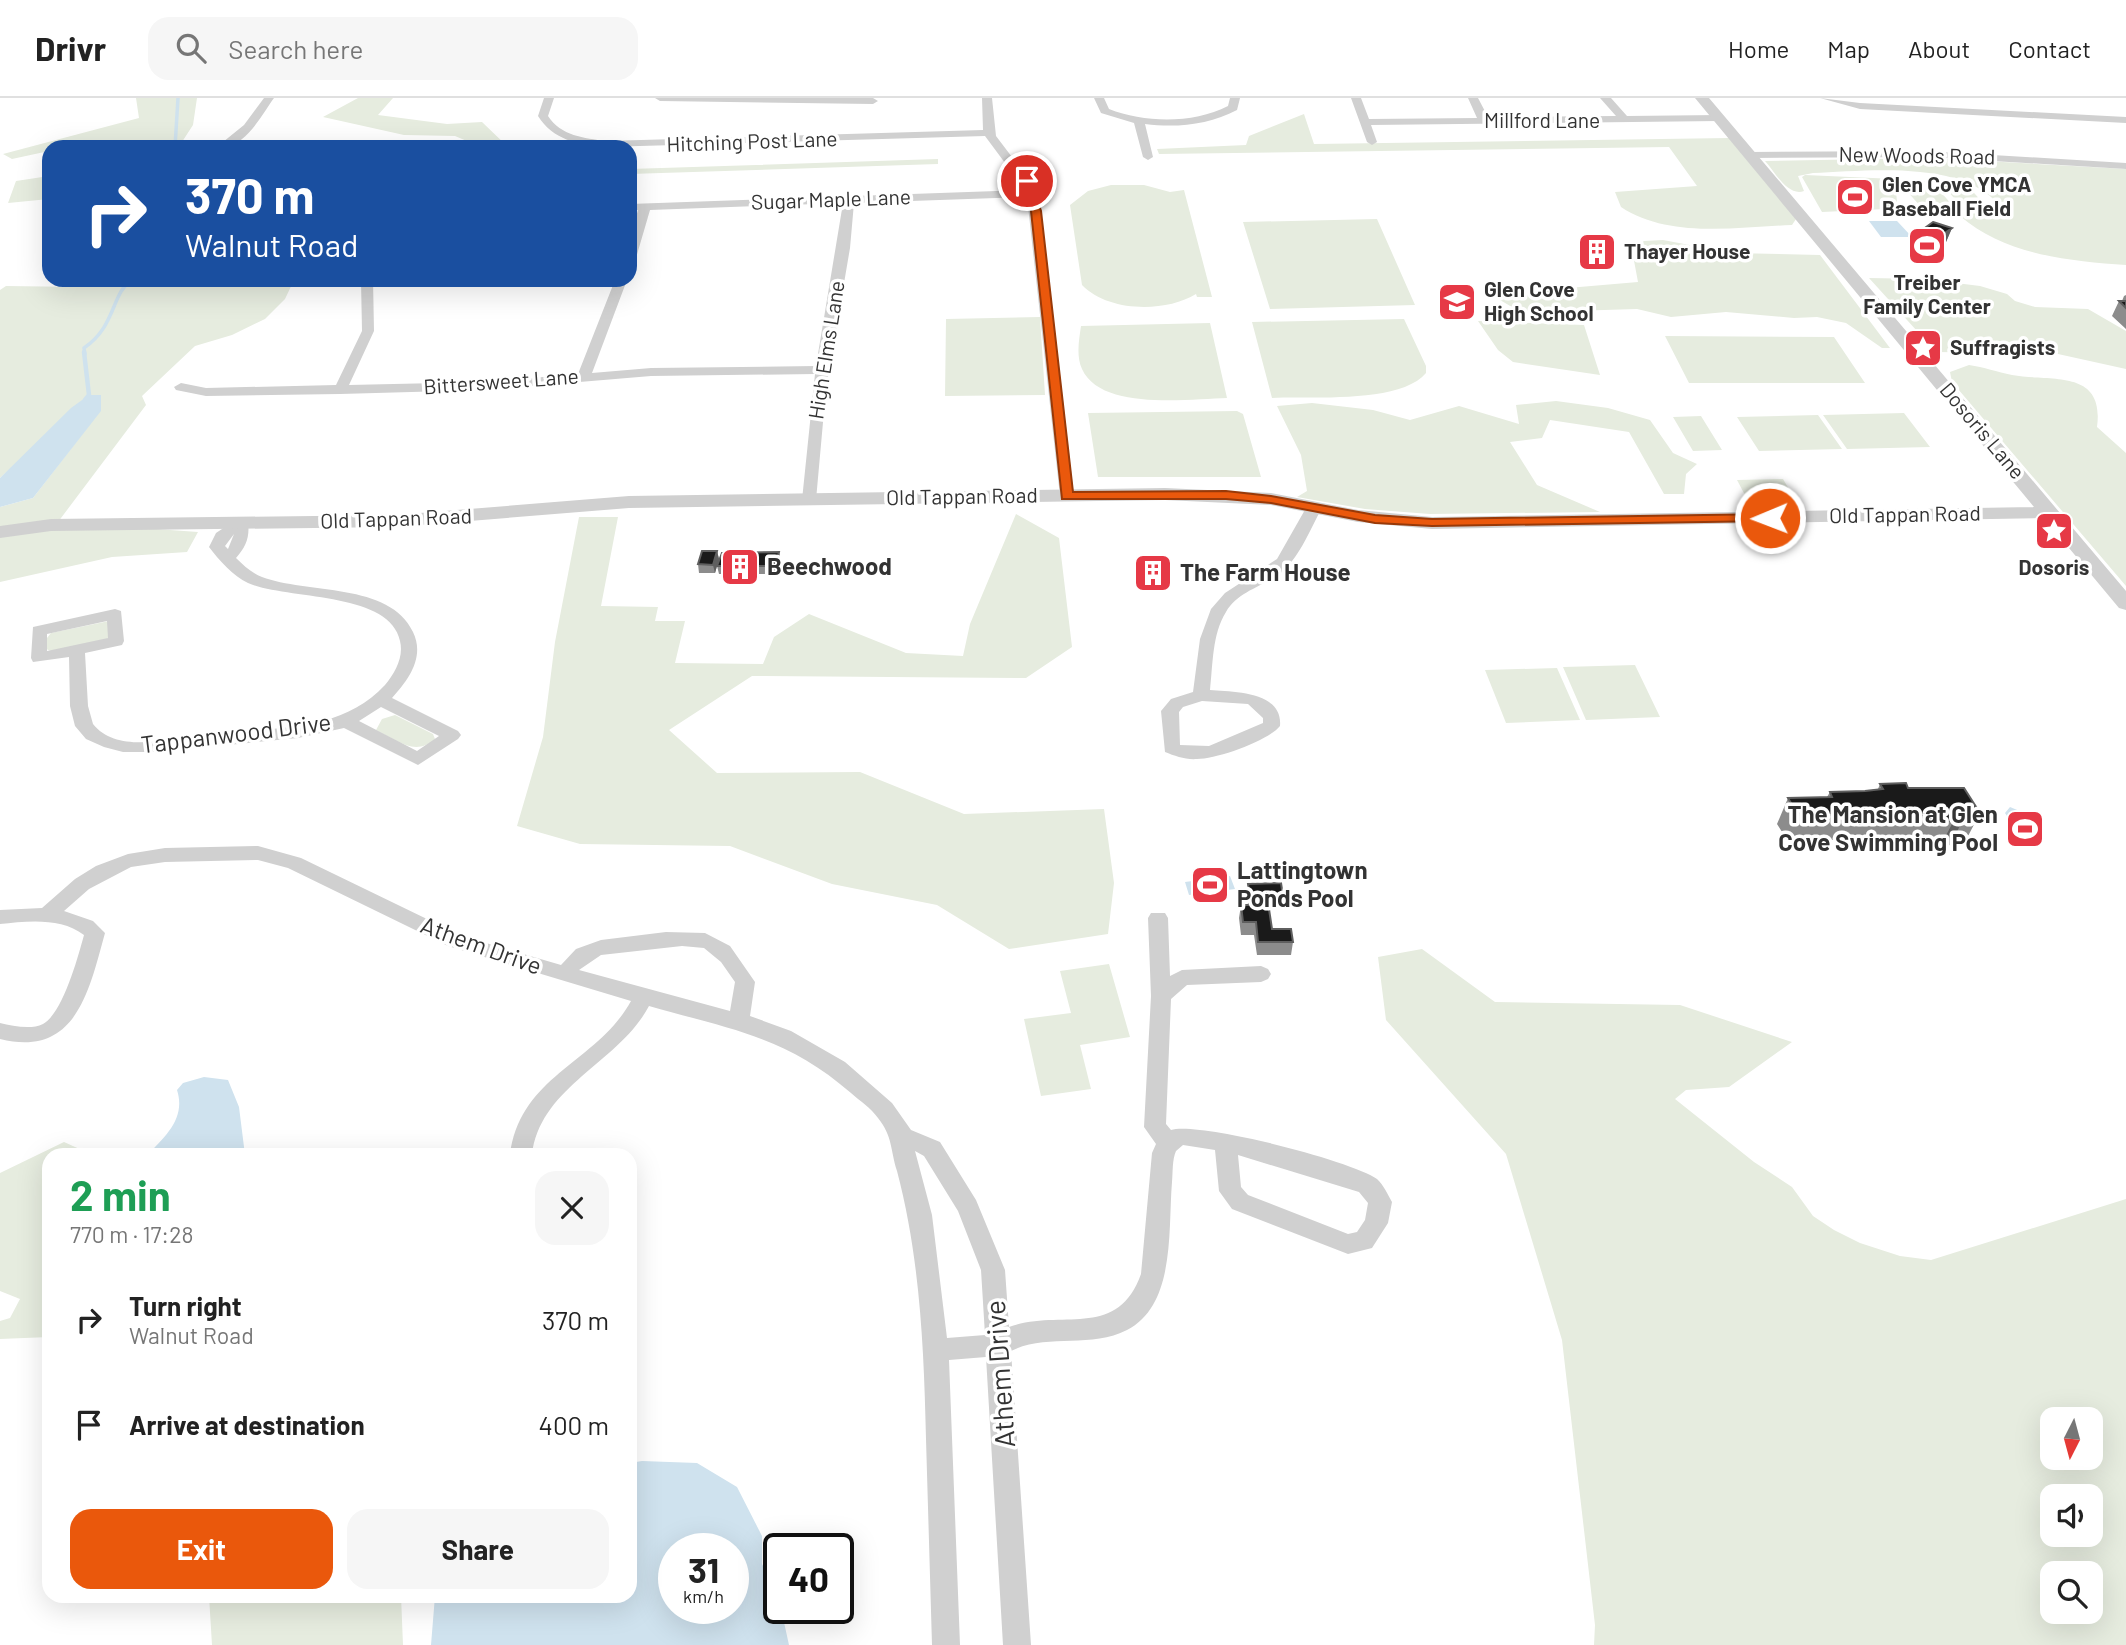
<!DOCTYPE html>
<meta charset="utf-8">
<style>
body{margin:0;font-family:Barlow,sans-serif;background:#f6f6f6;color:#222;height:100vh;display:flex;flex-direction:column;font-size:26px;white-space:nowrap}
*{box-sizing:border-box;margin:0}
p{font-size:23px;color:#767676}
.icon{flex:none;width:38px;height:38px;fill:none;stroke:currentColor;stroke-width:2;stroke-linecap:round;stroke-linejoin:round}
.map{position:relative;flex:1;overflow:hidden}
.sheet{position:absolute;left:42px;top:1050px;width:595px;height:455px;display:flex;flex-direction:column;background:#fff;border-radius:21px;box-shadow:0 7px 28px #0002}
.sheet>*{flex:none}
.top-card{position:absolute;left:42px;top:42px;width:595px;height:147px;border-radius:21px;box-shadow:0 7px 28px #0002;background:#1a4fa0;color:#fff;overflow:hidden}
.needle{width:46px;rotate:186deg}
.fabs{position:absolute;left:2040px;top:1309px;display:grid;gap:14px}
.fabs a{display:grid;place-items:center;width:63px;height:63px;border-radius:14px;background:#fff;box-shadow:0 7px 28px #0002;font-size:35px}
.speed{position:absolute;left:658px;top:1435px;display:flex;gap:14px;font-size:35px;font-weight:700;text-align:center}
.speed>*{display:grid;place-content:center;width:91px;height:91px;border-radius:50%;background:#fff;box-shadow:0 7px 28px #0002;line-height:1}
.speed small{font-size:18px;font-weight:400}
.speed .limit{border:4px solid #111;border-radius:10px;background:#fff;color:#111}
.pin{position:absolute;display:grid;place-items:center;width:60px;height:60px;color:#fff;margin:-30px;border:4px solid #fff;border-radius:50%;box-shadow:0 2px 7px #0007}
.me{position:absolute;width:77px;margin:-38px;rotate:269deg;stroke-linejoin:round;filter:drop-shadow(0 0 5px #0008)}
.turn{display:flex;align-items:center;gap:24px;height:147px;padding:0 28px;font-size:32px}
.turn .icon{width:91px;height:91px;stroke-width:2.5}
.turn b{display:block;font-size:49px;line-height:60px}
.round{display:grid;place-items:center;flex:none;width:74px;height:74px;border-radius:21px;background:#f6f6f6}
.head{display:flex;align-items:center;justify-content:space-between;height:119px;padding:0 28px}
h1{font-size:42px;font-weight:700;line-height:52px;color:#1e9e55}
.primary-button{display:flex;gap:14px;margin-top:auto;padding:14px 28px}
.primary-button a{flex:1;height:80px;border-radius:21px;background:#ea580c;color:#fff;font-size:28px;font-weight:700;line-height:80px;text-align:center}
.primary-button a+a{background:#f6f6f6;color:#222}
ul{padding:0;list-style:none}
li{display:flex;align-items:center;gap:21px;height:105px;padding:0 28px}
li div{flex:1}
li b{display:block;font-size:26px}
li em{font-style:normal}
header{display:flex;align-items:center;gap:42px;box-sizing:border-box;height:98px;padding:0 35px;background:#fff;border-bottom:2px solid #e0e0e0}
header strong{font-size:33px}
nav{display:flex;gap:38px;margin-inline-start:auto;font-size:24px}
.search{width:490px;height:63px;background:#f6f6f6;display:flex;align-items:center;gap:18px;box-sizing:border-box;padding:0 24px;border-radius:21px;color:#767676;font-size:26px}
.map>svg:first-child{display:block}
.green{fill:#e6ecdf;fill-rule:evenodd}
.water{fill:#cfe2ee;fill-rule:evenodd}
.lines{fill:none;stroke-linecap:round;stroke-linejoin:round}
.stream-far1{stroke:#cfe2ee;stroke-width:3.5}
.stream{stroke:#cfe2ee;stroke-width:4.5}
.minor{fill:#d0d0d0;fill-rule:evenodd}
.tertiary{fill:#d0d0d0;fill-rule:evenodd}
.wall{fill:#8c8c8c}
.shaded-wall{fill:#5f5f5f}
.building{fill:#1a1a1a;stroke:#5f5f5f;stroke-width:2}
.route{fill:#ea580c;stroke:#983908;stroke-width:2}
.labels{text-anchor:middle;stroke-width:7;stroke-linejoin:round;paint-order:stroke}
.far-street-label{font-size:21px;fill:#333;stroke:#fff}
.far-poi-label{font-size:21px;font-weight:bold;fill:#333;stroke:#fff;text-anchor:start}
.poi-label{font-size:24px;font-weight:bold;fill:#333;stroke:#fff;text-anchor:start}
.street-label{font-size:24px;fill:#333;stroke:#fff}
.near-street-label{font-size:28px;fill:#333;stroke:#fff}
</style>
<header>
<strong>Drivr</strong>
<div class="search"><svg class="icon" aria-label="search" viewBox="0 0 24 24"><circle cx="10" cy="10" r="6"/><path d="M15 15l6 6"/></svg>Search here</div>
<nav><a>Home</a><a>Map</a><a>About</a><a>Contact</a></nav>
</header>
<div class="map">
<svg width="2126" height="1547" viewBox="0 0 2126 1547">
<rect width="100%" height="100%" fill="#fff"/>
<path class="green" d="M136 0H197L193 27 180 47 187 49H103L99 43 49 49V53L12 61 3 56 139 20Z
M358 0H393L378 17 447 26 482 24 508 49H481L455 38 404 37 323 19Z
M1304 16 1314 46 1729 40 1796 121 1792 127C1738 129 1669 141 1621 109L1615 94 1697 88 1669 49 1159 56 1157 51 1246 47 1249 38Z
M1931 60 2126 71V167C2069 163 2005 157 1960 118V112L1965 111 1998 118 2005 115C1971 60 1869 73 1813 75L1798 78 1804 93C1788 99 1775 74 1765 63Z
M938 61V66L630 76V71Z
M1805 77 1895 81 1897 104 1886 111 1822 114 1802 79Z
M49 78V101L8 105 16 83Z
M1898 83H1931L1954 109H1921Z
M1941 85H1965L1985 107H1960Z
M1111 87H1144L1170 94 1184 92 1212 199H1197L1196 196C1165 215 1108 214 1082 187L1070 107 1088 93Z
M1377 121 1415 207 1270 211 1243 124Z
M1663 142 1732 155 1820 157 1890 250H1882L1846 225 1817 219 1794 220 1726 214 1671 219 1637 211 1538 214 1517 212 1500 202 1501 198 1508 195 1638 184 1632 152 1644 143Z
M1869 180 1924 181 1980 188 2007 196 2015 203 2035 209 2088 211 2126 233V271L2058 256 1936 254Z
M90 182H294L285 201 265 221 232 237 195 248 142 298 146 307 58 424 198 434 187 454 112 459 0 484V409L33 400 100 313 23 359 0 380V192L6 188 81 189Z
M1040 219 1045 297 945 298 946 221Z
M1404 221 1426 268V275C1400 306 1311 298 1272 300L1252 224Z
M1478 223 1584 227 1600 277 1513 264 1498 252Z
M1210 225 1227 300C1188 301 1101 313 1082 271 1076 258 1079 242 1081 228Z
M1665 238 1834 239 1865 285H1689Z
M1969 267C1984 269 1997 274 2012 277 2050 284 2105 270 2097 329L2126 355V488L1952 284 1950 274Z
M1556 303 1608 310 1650 322 1673 355 1697 366 1686 376 1684 396H1664L1629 334 1550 322 1542 340 1510 344 1537 387 1600 414 1430 416 1365 411 1297 399 1307 393 1301 357 1277 308 1312 305 1373 312 1410 322 1459 308 1519 326 1516 307Z
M1237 313 1243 316 1261 379H1098L1088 315Z
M1904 315 1930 349 1847 351 1823 317Z
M1818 317 1842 351 1759 353 1737 319Z
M1701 318 1722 352 1693 353 1673 319Z
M1783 381 1793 398 1746 399 1737 382Z
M1016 416 1059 440 1072 549 1026 580 752 578 669 632 717 675 860 674 964 716 1104 711 1114 785 1108 836 1009 851 937 807 832 786 730 748 580 746 517 728 543 639 555 544 579 419H618L601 508 658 509 655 523H685L675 565 763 566 774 539 809 516 906 555 963 558 970 526Z
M109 523 110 537 107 541 51 553 46 551 47 540 51 535Z
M1635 567 1660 619 1586 622 1563 569Z
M1557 570 1580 622 1506 625 1485 572Z
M395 617 433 636 435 641C415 659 397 642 376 632L382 621Z
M1422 851 1495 904 1680 907 1792 944 1729 989 1686 992 1675 1001 1754 1064 1792 1089 1813 1118 1834 1132 1860 1145 1900 1158 1931 1162 2126 1101V1547H1594L1595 1527 1562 1242 1506 1056 1386 922 1378 859ZM2053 1321H2091V1360H2053ZM2053 1398H2091V1437H2053ZM2053 1475H2091V1514H2053Z
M1109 866 1130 939 1080 947 1091 991 1041 998 1024 921 1071 915 1060 873Z
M64 1044 93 1057H49V1239L0 1241V1223L10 1220 20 1201 0 1193V1075Z
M209 1498H401L403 1547H212Z"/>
<path class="water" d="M1869 123H1897L1912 139H1881Z
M89 297H101V313L33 400 0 409V380L71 310Z
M2010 709 2022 714 2038 737 2034 743 2020 738 2005 715Z
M1230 778 1235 791 1189 797 1185 784Z
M204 979 228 982 239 1009 245 1057H147C166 1038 186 1020 177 992L183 985Z
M642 1363 697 1365 737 1389 762 1438V1466L778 1497 789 1547H431L435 1498H630V1365ZM674 1451H733V1510H674Z"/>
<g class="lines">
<path class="stream-far1" d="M175 49 178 0
M85 256 84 250C116 228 111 197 131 182"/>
<path class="stream" d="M84 254 89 297 85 302"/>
<path class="minor" d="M264 0H274C263 15 245 50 223 48V44L244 27Z
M544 0H554L548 18C561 38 584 40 606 43L983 32 982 0H992L996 38 1028 80 1040 102 1074 398 1072 401 1067 402 1060 398 1027 99 854 105 850 150 826 291 816 402 809 406 802 402 815 276 651 278 483 292 340 296 206 298 176 292 174 289 181 285 206 290 336 287 362 233 361 182H373L374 233 349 287 483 284 578 276 615 182H627L592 275 651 270 816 268 843 105 650 112 636 160 630 164V140L638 112H630V106L1025 92 985 38 604 49C577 46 553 42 538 18Z
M655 0H873L878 3 873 6 660 3Z
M1094 0H1104L1109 11C1145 25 1193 26 1228 8L1230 0H1240L1237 12C1209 27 1176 30 1145 26L1153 59 1148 62 1143 59 1134 25 1101 15Z
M1351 0H1361L1369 21 1477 20 1468 0H1478L1488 19 1616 18 1600 0H1611L1627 18 1719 17 1724 20 1719 23 1371 27 1377 44 1372 47 1367 44Z
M1820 0 1860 5 2126 19V25L1860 11Z
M1926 53 2126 65V71L1926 59 1750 60 1745 57 1750 54Z
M1314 405 1322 410C1310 431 1301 457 1282 474 1265 488 1238 493 1226 514 1212 536 1213 567 1210 592 1233 594 1283 593 1280 628 1268 643 1217 661 1197 661 1186 662 1175 658 1165 654L1161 613 1171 601 1193 594 1200 541 1211 511 1225 495 1277 461 1306 410ZM1202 603 1248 606 1263 620V625L1209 648 1180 647 1179 614 1183 609Z
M240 419 248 424C250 439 246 449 236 460 244 468 252 475 262 479 306 496 390 484 413 534 425 559 409 581 392 600L458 633 461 637 458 641 418 667 344 630 298 640 157 654H123L104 649 86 641 75 628 70 608 69 559 33 564 31 560 33 529 115 511 121 513 124 543 122 547 85 555 88 608 93 626C119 659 180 638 215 635 276 629 340 635 385 587 395 575 404 559 400 543 390 493 285 502 248 485 233 478 219 462 209 449L216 435ZM234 436 228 451 225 448ZM107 523 108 540 47 553V536ZM381 609 439 638 417 653 359 623Z
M258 748 301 760 462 838 561 867 576 851 601 842 666 834 705 835 730 848 755 884 750 918 791 933 845 964 892 1005 911 1032 940 1044 976 1102 1005 1172 1009 1229C1061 1210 1117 1243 1141 1176L1152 1055 1156 1046 1144 1029 1151 898 1148 820 1151 815H1165L1168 820 1170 878 1182 872 1261 868 1268 871 1271 876 1268 881 1261 884 1187 887 1171 901 1166 1026 1171 1032C1198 1023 1353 1063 1377 1081 1383 1086 1388 1097 1392 1104L1388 1125 1372 1150 1348 1156 1232 1111 1219 1093 1215 1052 1183 1047 1176 1053C1172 1062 1173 1074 1172 1084 1168 1131 1176 1207 1127 1232 1090 1251 1046 1235 1011 1253L1031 1547H1003L986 1259 949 1262 960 1547H932C930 1478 928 1409 926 1341 924 1251 920 1160 897 1073 890 1051 893 1039 878 1020 871 1010 860 1003 851 995 786 938 729 931 649 908 619 965 540 988 532 1057H510C520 977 597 965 631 903L448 848 288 770 258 762 165 764 131 769 89 791 64 813 93 823 105 835C89 893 76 960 0 941V925C13 928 31 932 43 926 63 915 78 859 84 837 61 819 27 823 0 826V812L42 810 75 781 96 768 128 756 165 750ZM682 848 704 850 721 864 735 884 730 913 579 872 601 857ZM915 1053 924 1058 958 1113 981 1172 985 1237 947 1240 932 1117ZM1238 1057 1359 1094 1368 1105 1365 1122 1357 1134 1348 1136 1248 1097 1241 1089Z"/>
<path class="tertiary" d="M1695 0H1709L2126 493V512L2119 510 2044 420 1432 431 1358 424 1271 407 1165 402 629 410 395 429 51 433 0 440V428L51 421 395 417 629 398 1165 390 1271 395 1358 412 1432 419 2034 409Z"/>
</g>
<path class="wall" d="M1952 130 1946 144 1931 156 1912 150 1918 135Z
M2126 197V231L2112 218 2119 203H2122L2124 198Z
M717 453 719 461 715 475H699L698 466Z
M779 454 780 462 777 476H719L717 468Z
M1880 686 1908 690 1980 715 1967 740 1954 741 1950 747 1940 749 1931 747 1928 742H1787L1777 726 1788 700 1827 699 1830 694 1865 693 1878 691Z
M1248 786 1283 798 1281 811H1269L1272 831 1293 844 1291 857H1257L1254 837H1241L1239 820 1241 807H1248L1247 798Z"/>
<path class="shaded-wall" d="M1952 130 1946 144 1931 156 1936 141Z
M717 453 719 461 715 475 713 467Z
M779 454 780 462 777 476 776 468Z
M1963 722 1950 747 1940 749 1953 724Z"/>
<path class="building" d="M1933 124 1952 130 1936 141 1918 135Z
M2119 203H2126V210Z
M702 453H717L713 467 698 466Z
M779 454 776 468H717L722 455Z
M1906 685 1908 690H1964L1980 715H1967L1963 722 1953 724 1944 721 1941 717H1798L1788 700 1832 699 1830 694 1865 693 1883 691 1880 686Z
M1281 785 1283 798H1267L1272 831H1291L1293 844H1258L1256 824H1243L1241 807H1251L1248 786Z"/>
<path class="route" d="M1027 80 1031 83 1041 113 1073 394 1226 393 1271 398 1375 417 1432 421 1770 416 1776 420 1770 423 1432 428 1375 425 1271 405 1226 401H1062L1031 113 1022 83Z"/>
<defs>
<symbol id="stadium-square" viewBox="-11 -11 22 22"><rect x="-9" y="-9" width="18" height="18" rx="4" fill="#e63946" stroke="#fff"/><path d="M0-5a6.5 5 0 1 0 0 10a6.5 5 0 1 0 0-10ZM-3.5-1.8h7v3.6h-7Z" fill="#fff"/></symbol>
<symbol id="building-square" viewBox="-11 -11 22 22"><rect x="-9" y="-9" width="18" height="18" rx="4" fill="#e63946" stroke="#fff"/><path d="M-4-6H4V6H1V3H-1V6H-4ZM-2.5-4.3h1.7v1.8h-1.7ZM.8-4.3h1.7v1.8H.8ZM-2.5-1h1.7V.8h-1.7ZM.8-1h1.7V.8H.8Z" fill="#fff"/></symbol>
<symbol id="school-square" viewBox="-11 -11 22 22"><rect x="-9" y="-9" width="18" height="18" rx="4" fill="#e63946" stroke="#fff"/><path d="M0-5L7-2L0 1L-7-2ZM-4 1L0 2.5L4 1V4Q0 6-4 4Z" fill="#fff"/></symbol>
<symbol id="sight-square" viewBox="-11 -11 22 22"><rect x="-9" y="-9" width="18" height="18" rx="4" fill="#e63946" stroke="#fff"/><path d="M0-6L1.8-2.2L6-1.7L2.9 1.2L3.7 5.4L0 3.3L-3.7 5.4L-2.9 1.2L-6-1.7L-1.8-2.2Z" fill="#fff"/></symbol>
</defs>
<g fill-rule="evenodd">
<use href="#stadium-square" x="1833" y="77" width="44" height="44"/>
<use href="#stadium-square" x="1905" y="126" width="44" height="44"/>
<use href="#building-square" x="1575" y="132" width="44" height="44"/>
<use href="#school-square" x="1435" y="182" width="44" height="44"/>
<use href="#sight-square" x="1901" y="228" width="44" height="44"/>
<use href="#sight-square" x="2032" y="411" width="44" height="44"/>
<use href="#building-square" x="718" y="447" width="44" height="44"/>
<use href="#building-square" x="1131" y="453" width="44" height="44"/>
<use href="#stadium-square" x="2003" y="709" width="44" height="44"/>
<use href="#stadium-square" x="1188" y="765" width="44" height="44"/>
</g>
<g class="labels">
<g class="far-street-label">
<text x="1542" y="30">Millford Lane</text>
<text transform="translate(752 44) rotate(-2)" y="7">Hitching Post Lane</text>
<text transform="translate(1917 58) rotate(1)" y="7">New Woods Road</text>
<text transform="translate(831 102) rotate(-2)" y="7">Sugar Maple Lane</text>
<text transform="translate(827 252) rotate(-81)" y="7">High Elms Lane</text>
<text transform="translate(501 284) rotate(-4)" y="7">Bittersweet Lane</text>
<text transform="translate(1982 333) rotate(50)" y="7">Dosoris Lane</text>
<text transform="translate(962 399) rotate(-1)" y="7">Old Tappan Road</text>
<text transform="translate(1905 417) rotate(-1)" y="7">Old Tappan Road</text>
<text transform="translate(396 421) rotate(-2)" y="7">Old Tappan Road</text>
</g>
<g class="far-poi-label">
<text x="1882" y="94">Glen Cove YMCA<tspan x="1882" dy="24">Baseball Field</tspan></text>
<text x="1624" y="161">Thayer House</text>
<text x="1927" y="192" text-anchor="middle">Treiber<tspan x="1927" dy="24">Family Center</tspan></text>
<text x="1484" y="199">Glen Cove<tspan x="1484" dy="24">High School</tspan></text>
<text x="1950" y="257">Suffragists</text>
<text x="2054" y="477" text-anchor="middle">Dosoris</text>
</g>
<g class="poi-label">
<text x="767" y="477">Beechwood</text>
<text x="1180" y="483">The Farm House</text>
<text x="1998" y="725" text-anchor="end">The Mansion at Glen<tspan x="1998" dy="28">Cove Swimming Pool</tspan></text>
<text x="1237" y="781">Lattingtown<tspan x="1237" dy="28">Ponds Pool</tspan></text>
</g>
<g class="street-label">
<text transform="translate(236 636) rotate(-7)" y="8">Tappanwood Drive</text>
<text transform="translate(481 848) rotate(20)" y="8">Athem Drive</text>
</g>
<g class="near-street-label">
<text transform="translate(1000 1276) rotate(-94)" y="10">Athem Drive</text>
</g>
</g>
</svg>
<div class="fabs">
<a><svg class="needle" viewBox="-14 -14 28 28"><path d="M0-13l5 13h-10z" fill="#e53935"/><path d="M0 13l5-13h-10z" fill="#767676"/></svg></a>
<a><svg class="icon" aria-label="sound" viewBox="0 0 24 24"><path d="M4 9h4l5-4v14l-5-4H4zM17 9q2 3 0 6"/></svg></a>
<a><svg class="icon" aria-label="search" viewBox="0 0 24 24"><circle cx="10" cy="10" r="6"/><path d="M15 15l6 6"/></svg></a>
</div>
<div class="speed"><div>31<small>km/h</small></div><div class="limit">40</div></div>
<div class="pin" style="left:1027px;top:83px;background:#d93025"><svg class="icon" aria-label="arrive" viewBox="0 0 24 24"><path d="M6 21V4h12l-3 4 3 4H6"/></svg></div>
<svg class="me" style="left:1770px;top:420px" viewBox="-20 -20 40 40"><circle r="17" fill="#ea580c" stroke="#fff" stroke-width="3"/><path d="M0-11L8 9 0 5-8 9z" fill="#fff"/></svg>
<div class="top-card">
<div class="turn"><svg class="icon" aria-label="right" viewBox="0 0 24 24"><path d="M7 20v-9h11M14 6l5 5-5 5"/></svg><div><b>370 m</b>Walnut Road</div></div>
</div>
<section class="sheet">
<div class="head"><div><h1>2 min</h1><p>770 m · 17:28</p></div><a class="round"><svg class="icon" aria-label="close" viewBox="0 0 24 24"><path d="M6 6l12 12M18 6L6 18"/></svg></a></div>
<ul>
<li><svg class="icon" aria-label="right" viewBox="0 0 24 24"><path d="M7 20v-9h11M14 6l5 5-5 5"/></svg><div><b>Turn right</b><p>Walnut Road</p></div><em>370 m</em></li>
<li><svg class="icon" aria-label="arrive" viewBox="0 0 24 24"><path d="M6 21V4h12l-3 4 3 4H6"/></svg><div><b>Arrive at destination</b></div><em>400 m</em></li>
</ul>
<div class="primary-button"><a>Exit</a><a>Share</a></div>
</section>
</div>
